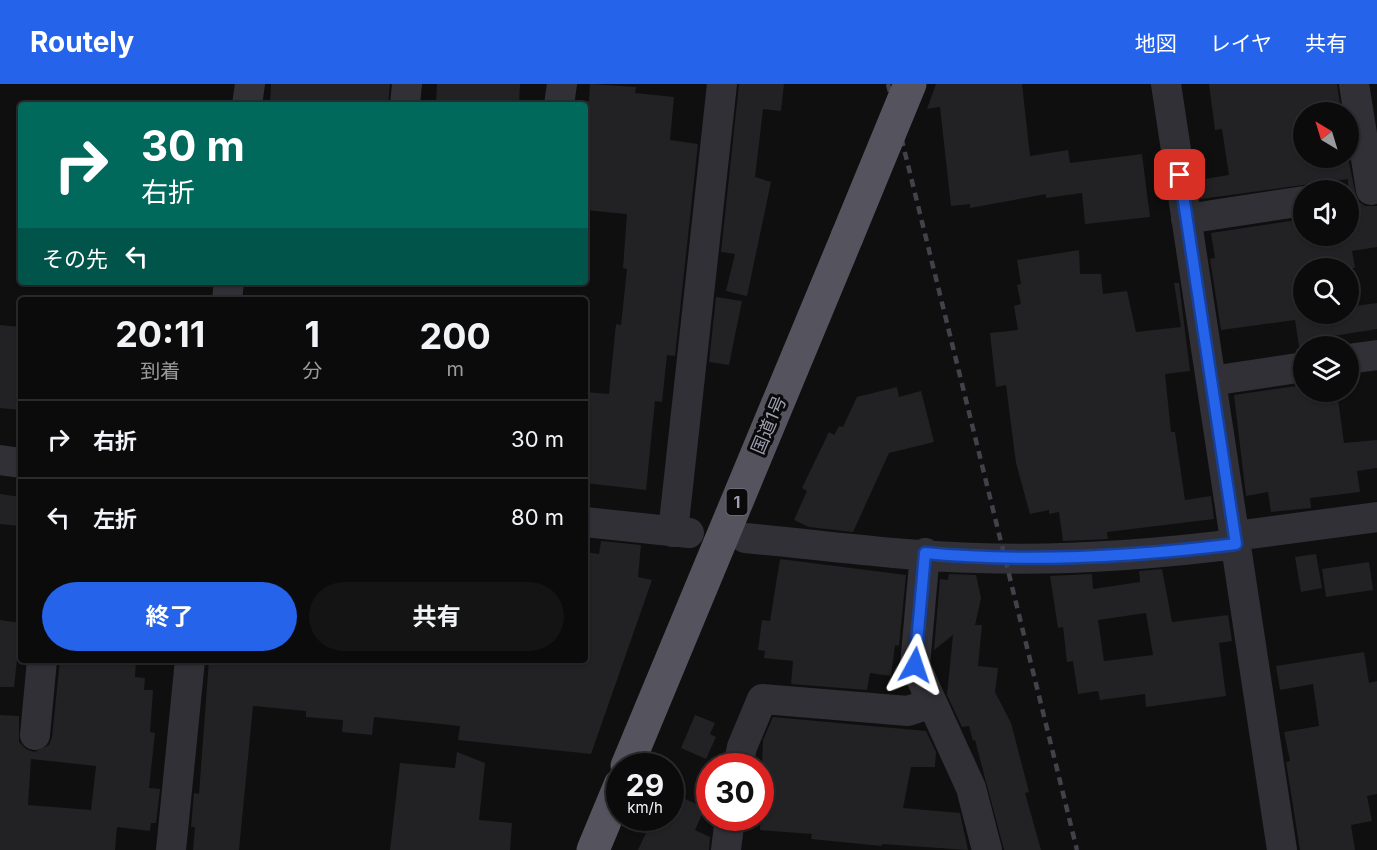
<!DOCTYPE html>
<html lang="ja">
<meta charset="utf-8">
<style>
body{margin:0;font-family:Inter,"Noto Sans JP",sans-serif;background:#141415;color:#f1f3f6;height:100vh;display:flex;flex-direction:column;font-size:22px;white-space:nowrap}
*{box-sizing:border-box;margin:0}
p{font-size:20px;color:#9a9b9d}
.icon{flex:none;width:33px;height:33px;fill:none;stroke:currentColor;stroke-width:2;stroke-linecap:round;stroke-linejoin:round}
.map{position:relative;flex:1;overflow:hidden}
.sheet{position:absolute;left:18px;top:213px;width:570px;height:366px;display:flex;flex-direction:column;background:#0b0b0c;border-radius:6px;box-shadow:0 2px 4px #0004,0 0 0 2px #2b2b2d}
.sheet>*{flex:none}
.guide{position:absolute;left:18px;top:18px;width:570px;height:183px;border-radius:6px;box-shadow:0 2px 4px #0004,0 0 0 2px #2b2b2d;background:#00695c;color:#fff;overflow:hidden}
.needle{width:39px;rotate:322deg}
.fabs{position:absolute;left:1293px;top:18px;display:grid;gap:12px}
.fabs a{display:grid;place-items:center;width:66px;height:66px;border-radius:50%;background:#0b0b0c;box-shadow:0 2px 4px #0004,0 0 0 2px #2b2b2d;font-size:30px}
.speed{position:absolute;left:606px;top:669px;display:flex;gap:12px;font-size:30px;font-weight:700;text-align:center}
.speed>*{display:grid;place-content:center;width:78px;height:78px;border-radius:50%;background:#0b0b0c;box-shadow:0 2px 4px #0004,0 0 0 2px #2b2b2d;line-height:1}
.speed small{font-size:15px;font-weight:400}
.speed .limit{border:9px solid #d22;background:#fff;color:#111}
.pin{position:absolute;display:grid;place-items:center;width:51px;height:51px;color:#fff;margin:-26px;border-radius:12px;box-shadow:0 3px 9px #0006}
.me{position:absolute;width:66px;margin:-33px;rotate:5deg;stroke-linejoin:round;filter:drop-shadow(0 0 4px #0008)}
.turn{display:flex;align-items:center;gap:21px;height:126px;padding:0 24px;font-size:27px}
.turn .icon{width:78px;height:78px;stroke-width:2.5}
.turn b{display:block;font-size:42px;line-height:51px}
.then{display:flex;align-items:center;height:57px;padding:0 24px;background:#0003;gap:12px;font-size:22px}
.eta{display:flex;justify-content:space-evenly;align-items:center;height:102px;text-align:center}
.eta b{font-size:36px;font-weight:700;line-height:42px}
.primary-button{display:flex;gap:12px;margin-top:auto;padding:12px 24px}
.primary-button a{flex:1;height:69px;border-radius:36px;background:#2563eb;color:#fff;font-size:24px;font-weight:700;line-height:69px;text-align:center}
.primary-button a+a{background:#141415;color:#f1f3f6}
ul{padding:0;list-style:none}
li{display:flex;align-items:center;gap:18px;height:78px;padding:0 24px;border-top:2px solid #2b2b2d}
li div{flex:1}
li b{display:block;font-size:22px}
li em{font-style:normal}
header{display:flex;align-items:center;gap:36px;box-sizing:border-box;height:84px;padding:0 30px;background:#2563eb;color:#fff}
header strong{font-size:28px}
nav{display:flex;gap:33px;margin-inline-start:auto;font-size:21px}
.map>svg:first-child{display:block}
.building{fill:#222225;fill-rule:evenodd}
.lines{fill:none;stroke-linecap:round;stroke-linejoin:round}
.minor{stroke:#303036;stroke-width:30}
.trunk{stroke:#54535e;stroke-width:33}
.rail{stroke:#43424b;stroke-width:4.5;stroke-dasharray:8 6;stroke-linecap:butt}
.trunk-bridge{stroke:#54535e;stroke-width:33}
.route-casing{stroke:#184099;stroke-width:15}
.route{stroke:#2563eb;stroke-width:10}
.labels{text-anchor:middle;stroke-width:6;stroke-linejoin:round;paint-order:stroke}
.shield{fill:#0a0a0b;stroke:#727281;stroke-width:1.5}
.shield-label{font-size:16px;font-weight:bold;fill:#9f9fb3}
.street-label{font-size:18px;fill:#9f9fb3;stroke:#0a0a0b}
</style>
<header>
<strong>Routely</strong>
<nav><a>地図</a><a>レイヤ</a><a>共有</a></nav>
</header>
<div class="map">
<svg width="1377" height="766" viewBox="0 0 1377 766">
<rect width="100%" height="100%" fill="#0f0f10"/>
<path class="building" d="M271 0H390L388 21 270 20Z
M437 0H520L519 21H436Z
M590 0 636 3 635 9 674 13 670 56 698 60 675 272 667 271 662 318 655 317 646 406 585 399V308L609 310 616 240 621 241 627 185 623 184 627 130 585 126V17H589Z
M739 0H784L781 27 763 25 755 93 771 98 747 212 726 207 735 170 721 168Z
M936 0H1022L1030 72 1068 66 1070 79 1142 70 1150 133 1085 140 1082 109 1046 114V110L970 124V120L951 122 940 23 927 25Z
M1209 0H1337L1341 28H1304V74H1348L1357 116 1365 122H1377V163L1352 167 1355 184H1304V230H1348V223L1377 219V245L1333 252V257L1299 262 1295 236 1221 246 1210 175 1215 174 1211 149 1304 135V152H1348V95L1201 115 1198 96 1229 91 1222 45 1215 46Z
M1079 166 1080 190H1101L1103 210 1127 207 1136 248 1181 243 1174 199H1179L1190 287 1165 290 1171 348H1175L1185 416 1211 412 1214 435 1107 448 1108 455 1063 457 1059 428 1049 430V426L1030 430 1016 379 1006 301 996 303 990 249 1018 246 1014 222 1021 220 1017 201 1021 200 1017 176Z
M716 213 742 217 729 281 709 278Z
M0 241 21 243V326L0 324Z
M1304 301V308H1337L1344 359 1377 356V384L1357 387 1360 408 1310 414 1311 424 1271 428 1268 408 1246 412 1234 311Z
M897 303 899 313 921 307 934 358 889 369 853 448 809 443 794 436 807 407 802 404 829 348 834 351 839 342 843 343 857 313Z
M0 410 21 413V442L0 440Z
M601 457 641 461 638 493 652 496 591 670 458 656 460 642 374 633 372 651 342 648 343 636 306 633V627L253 622 239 766H193L195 743H191L194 709 199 710 209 576H585V468L599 470Z
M1316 470 1322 504 1301 508 1295 473Z
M780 475 906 491 899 562 895 561 891 592 870 589 867 606 791 600 793 577 764 574 765 567 758 566 762 536 770 537Z
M1369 478 1373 506 1326 513 1322 485Z
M1162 485 1172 538 1228 531 1232 557 1219 559 1226 612 1146 623 1145 610 1100 616 1098 607 1078 610 1073 577 1067 578 1063 543 1058 544 1050 492 1092 490 1093 505 1140 498 1139 487ZM1146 529 1153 571 1104 577 1098 536Z
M949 490 976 491 981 514 975 541H982L978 582 998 584 995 608 1011 639 1029 708 1025 709 1041 766H1004L975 656 973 657 969 642 962 643 947 611 953 551 934 566 940 495 948 496Z
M0 536 21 539 14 603H0Z
M1364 568 1369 599 1377 597V710L1367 712 1372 737 1351 741 1355 766H1300L1286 678 1290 677 1284 648 1319 642 1313 600 1280 606 1276 582Z
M60 576H136L135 593 145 594 144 606H153L150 648 155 649 149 704 160 705 156 739H151L150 747 117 743 115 766H0V631L19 632V658L26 665 34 668 49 661 52 653ZM31 675 96 682 91 726 28 721Z
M695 631 715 639 710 650 716 653 706 675 681 664Z
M773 633 926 647 936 668 935 683H911L903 724 960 729 968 766 882 760V762L811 755 812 750 760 746 763 656Z
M457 668 485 679 479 736 512 739 510 766H390L400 679 455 684Z
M670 708 705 724 695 746 710 753 709 766H638L653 734H670Z"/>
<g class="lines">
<path class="minor" d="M1166 0 1282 766
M1354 0 1371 106
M247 21 250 0
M405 21 407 0
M559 21 562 0
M1186 135 1304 117
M227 216 229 198
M1348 275 1377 271
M1211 297 1304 283
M0 376 21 379
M585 438 689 449
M673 448 722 0
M1235 452 1377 433
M745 454C822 461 900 472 977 474 1064 477 1149 471 1236 460
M925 469 915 581 971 704 987 766
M35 651 42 576
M738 682 742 663 762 615 908 627 932 619
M171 766 190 576
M726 766 730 734"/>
<path class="trunk" d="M627 682 847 153
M593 766 620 701"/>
<path class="rail" d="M888 0 1077 766"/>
<path class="trunk-bridge" d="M847 153 910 0"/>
</g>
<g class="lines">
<defs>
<path id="route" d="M915 581 925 469C1029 479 1132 473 1236 460L1180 91"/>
</defs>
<use href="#route" class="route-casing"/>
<use href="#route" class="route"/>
</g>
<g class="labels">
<rect class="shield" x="726.5" y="405" width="21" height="26" rx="4.5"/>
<g class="shield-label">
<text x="737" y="424">1</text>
</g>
<g class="street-label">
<text transform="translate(769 341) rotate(-67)" y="6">国道1号</text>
</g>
</g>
</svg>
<div class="fabs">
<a><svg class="needle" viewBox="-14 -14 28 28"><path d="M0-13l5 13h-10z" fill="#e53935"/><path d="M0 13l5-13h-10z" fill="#9a9b9d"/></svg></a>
<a><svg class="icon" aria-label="sound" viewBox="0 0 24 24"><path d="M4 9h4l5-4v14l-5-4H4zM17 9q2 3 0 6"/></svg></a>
<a><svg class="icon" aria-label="search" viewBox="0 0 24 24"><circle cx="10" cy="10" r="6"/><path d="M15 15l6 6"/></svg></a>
<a><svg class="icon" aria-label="layers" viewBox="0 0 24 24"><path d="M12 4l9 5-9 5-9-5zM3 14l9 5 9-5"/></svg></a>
</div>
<div class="speed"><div>29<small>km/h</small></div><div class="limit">30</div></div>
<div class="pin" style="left:1180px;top:91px;background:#d93025"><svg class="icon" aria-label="arrive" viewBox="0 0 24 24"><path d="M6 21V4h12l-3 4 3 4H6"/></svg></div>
<svg class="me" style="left:915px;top:581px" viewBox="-20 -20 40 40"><path d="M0-17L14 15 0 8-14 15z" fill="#2563eb" stroke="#fff" stroke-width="4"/></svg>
<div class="guide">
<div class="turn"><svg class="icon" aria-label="right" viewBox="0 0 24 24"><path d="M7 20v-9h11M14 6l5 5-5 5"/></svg><div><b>30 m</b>右折</div></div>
<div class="then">その先<svg class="icon" aria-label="left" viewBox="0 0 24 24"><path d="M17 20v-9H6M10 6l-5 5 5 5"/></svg></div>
</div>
<section class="sheet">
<div class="eta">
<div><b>20:11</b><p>到着</p></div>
<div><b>1</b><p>分</p></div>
<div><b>200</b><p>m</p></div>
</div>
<ul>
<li><svg class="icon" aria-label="right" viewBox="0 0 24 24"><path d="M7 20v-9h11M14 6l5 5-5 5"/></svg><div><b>右折</b></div><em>30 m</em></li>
<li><svg class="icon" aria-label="left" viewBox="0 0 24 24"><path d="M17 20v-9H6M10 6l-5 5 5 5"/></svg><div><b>左折</b></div><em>80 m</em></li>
</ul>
<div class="primary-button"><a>終了</a><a>共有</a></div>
</section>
</div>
